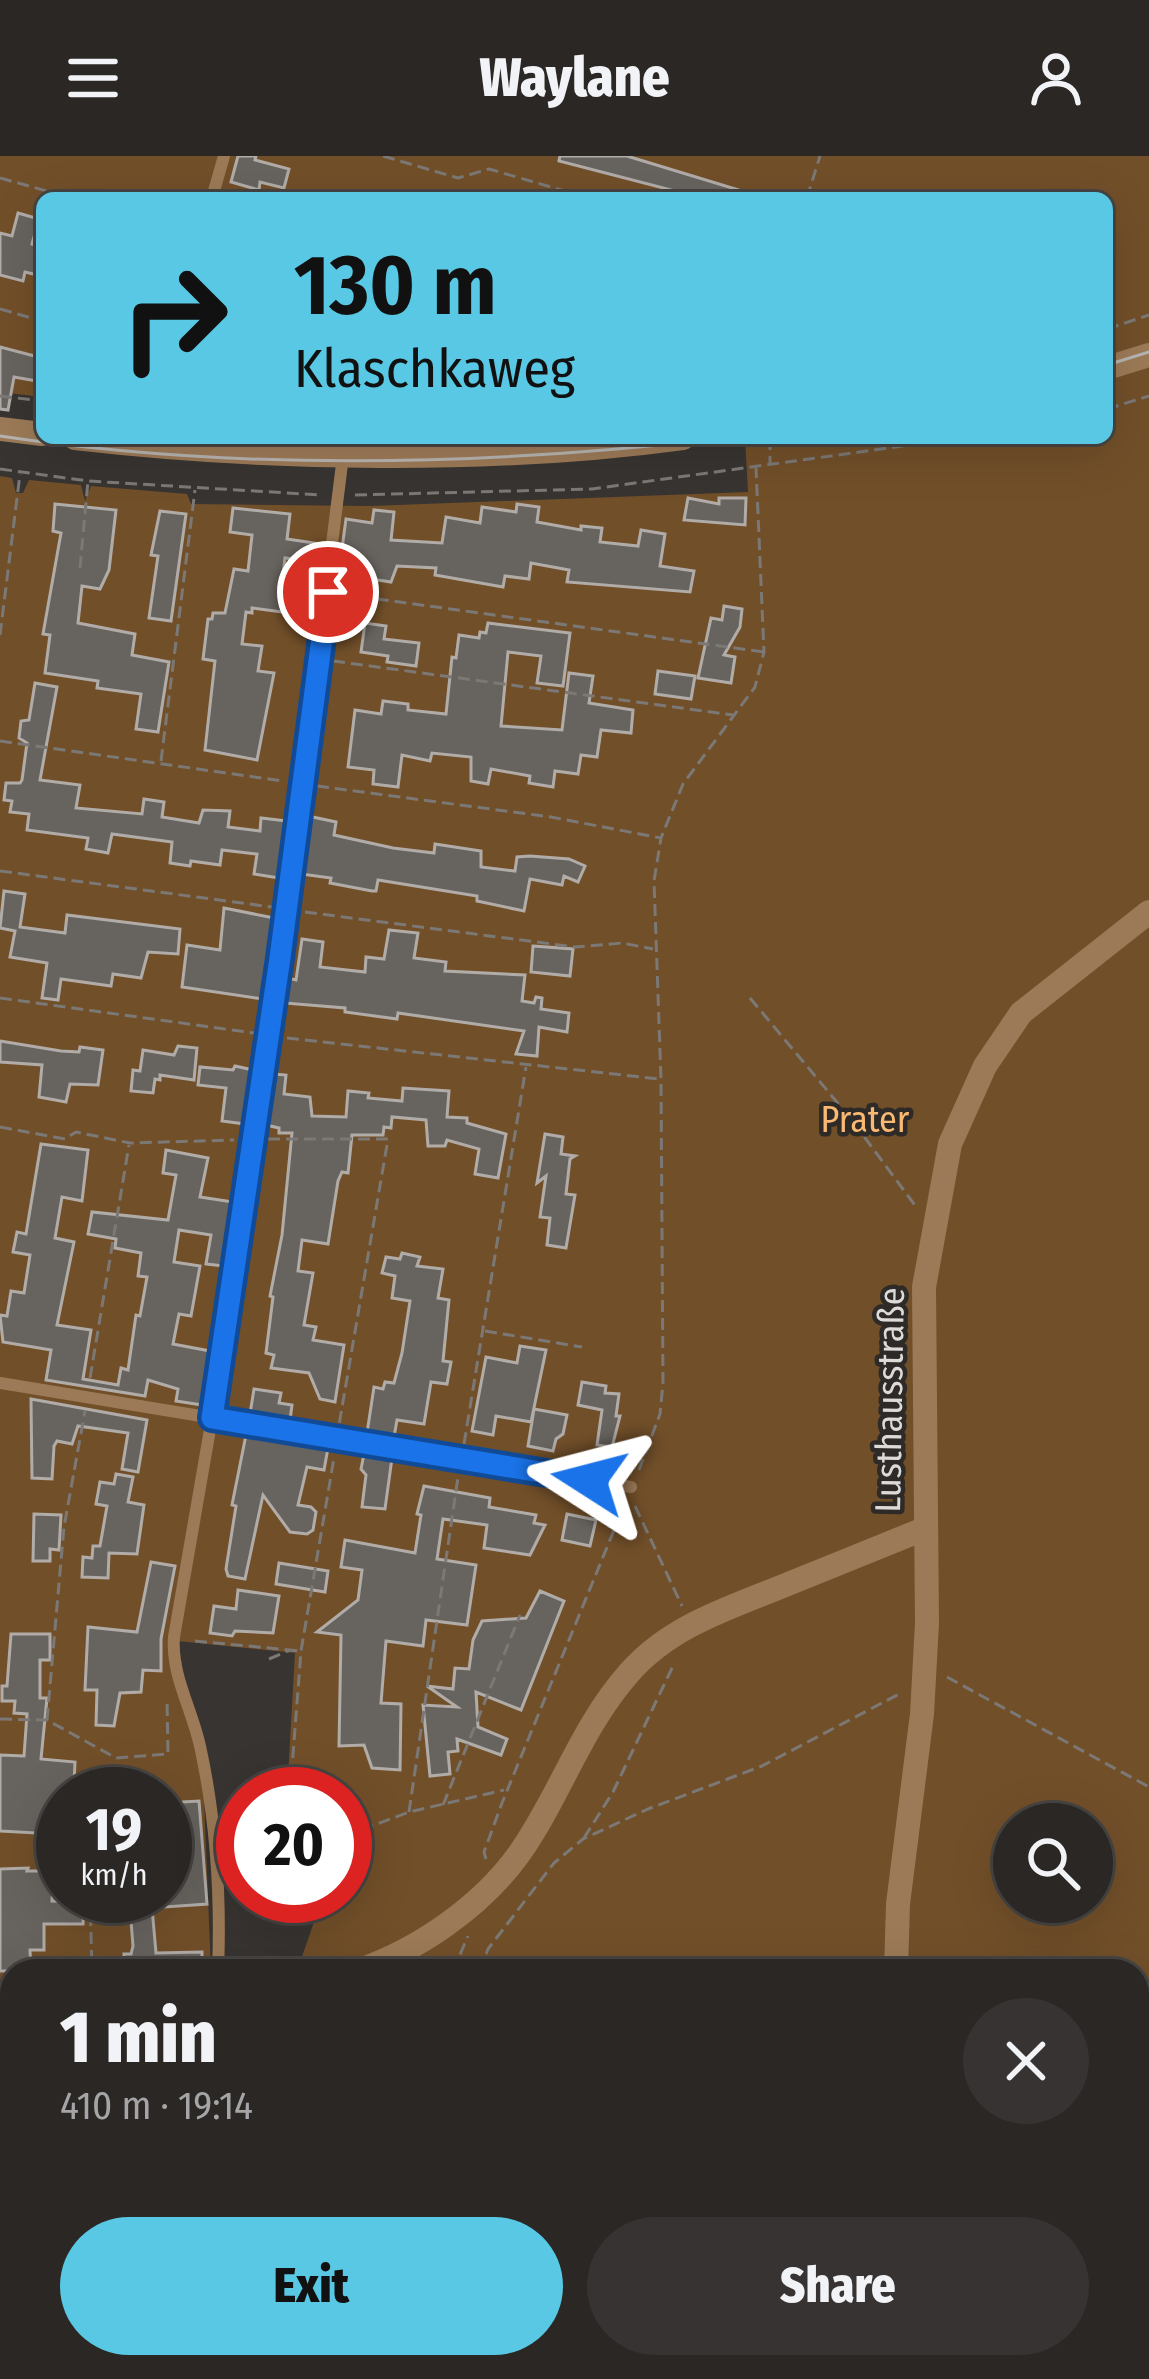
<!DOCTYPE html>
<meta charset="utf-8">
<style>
body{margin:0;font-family:"Fira Sans Condensed",sans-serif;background:#363332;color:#f1f3f6;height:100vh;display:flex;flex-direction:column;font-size:45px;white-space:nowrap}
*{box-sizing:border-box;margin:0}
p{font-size:39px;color:#a5a5a7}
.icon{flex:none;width:66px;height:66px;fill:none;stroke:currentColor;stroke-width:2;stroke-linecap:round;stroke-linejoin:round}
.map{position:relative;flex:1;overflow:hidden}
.side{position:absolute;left:0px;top:1803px;width:1149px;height:420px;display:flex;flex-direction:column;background:#2a2725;border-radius:36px 36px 0 0;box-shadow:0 12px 48px #0002,0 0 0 3px #464442}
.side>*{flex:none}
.guide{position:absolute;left:36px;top:36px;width:1077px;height:252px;border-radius:18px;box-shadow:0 12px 48px #0002,0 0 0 3px #464442;background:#59c8e4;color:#111;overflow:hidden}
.controls{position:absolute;left:993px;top:1647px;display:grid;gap:24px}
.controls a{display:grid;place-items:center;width:120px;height:120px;border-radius:50%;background:#2a2725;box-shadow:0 12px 48px #0002,0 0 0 3px #464442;font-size:60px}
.speed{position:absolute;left:36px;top:1611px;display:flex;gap:24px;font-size:60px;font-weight:700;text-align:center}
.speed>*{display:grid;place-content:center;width:156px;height:156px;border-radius:50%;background:#2a2725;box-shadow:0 12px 48px #0002,0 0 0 3px #464442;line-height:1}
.speed small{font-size:30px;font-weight:400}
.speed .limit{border:18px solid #d22;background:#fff;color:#111}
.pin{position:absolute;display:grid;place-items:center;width:102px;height:102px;color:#fff;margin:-51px;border:6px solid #fff;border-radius:50%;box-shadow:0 3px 12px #0007}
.me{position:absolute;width:132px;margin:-66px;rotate:279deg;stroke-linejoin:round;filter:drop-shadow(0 0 9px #0008)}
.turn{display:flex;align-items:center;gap:42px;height:252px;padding:0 60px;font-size:54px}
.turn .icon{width:156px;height:156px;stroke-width:2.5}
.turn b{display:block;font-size:84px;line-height:102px}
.round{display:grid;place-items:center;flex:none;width:126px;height:126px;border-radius:63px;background:#363332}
.headline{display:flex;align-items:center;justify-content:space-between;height:204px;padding:0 60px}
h1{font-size:72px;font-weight:800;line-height:90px}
.cta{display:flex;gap:24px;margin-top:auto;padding:24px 60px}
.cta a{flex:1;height:138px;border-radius:72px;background:#59c8e4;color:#111;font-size:48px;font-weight:800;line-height:138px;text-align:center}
.cta a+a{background:#363332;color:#f1f3f6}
header{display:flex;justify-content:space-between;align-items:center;height:156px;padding:0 60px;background:#2a2725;font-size:54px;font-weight:800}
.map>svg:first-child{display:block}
.green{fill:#714f29;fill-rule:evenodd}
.water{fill:#321d03}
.building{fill:#67635e;stroke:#b1aca8;stroke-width:3}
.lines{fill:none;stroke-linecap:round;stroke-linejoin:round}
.path{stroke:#7b7875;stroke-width:3;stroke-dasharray:12 6;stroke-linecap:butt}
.service{stroke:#9c7a57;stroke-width:12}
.minor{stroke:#9c7a57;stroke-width:24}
.motorway{stroke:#fae9d8;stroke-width:36}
.tram{stroke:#b6b3b0;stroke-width:3}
.route-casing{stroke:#114b97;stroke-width:30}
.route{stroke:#1a73e8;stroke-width:21}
.labels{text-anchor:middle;stroke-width:9;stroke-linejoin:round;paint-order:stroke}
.park-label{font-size:36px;fill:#fab973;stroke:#2e2a27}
.street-label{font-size:36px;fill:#dddbd8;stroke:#2e2a27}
</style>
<header><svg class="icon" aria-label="menu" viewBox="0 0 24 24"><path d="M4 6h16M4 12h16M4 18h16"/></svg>Waylane<svg class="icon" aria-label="person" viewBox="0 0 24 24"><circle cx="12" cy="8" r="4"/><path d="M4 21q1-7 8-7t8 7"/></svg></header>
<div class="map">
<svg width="1149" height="2223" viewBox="0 0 1149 2223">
<rect width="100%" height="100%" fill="#383431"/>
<path class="green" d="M0 0H1149V2223H0V2113L12 2116V2211H1137V1815H297L323 1740H345V1676L349 1664 345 1663V1638H287L295 1497 178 1485 204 1642 211 1815H12V1920L0 1917V320L12 322 16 337H23L29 324 81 329 85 345 91 330 187 338 191 348 370 350 748 336 745 282H1107V42H42V241L0 236ZM63 1638H165V1740H63ZM1014 1668H1092V1746H1014Z"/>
<path class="water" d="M1149 1999V2223H1088V2211H1137V2038Z"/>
<path class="building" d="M238 0H256L255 4 289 13 284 32 260 26 259 34 231 26Z
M560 0H627L752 38 751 42H677L679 36 559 5Z
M18 57 39 63 32 88 42 91V120L25 116 23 125 0 119V77L12 80Z
M0 191 42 202V226L14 221 8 254 0 253Z
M688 342 719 348V342H746L745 369 684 364Z
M55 348 116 354 109 414 100 433 82 430 78 467 135 478 132 499 169 506 158 576 136 573 141 538 97 532 98 525 45 517 50 479 43 478 61 377 53 375Z
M517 348 539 351 537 366 581 374V370L602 372 600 386 638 390 641 374 665 378 660 410 694 415 690 436 567 426 569 414 531 407 529 423 505 420 503 431 435 419 436 412 397 410 391 426 358 421 361 403 341 400 346 363 372 367 374 354 394 356 391 384 442 387 446 361 480 367 482 351 516 356Z
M233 352 290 358 287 383 321 388 319 406 285 402 281 435 292 436 290 457 252 452V457L246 456 242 488 262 490 258 515 274 517 257 604 205 594 215 505 203 503 208 463H212L213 457H225L234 413 248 415 252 379 230 376Z
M160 355 186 358 171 465 149 462 158 400 151 399Z
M724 450 742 453 740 471 724 499 735 501 731 527 698 522 711 462 722 464Z
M365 467 386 470 384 483 419 487 416 510 387 506 388 500 361 496Z
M488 467 570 477 563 530 537 527 541 500 508 496 501 570 562 574 569 517 593 520 589 547 633 554 631 577 601 574 597 601 581 599 578 618 555 615 553 631 529 627 530 620 491 613 488 628 471 625V601L432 597 430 605 402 599 398 631 373 628 374 614 348 611 355 554 381 558 383 545 408 548V554L446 558 452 501 456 502 459 479 479 482 480 476 486 477Z
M658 515 695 520 691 543 655 538Z
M35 527 57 531 40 624 80 629 76 652 142 658 144 643 164 646 162 661 199 667 203 654 230 655 228 671 260 675 261 662 287 665 279 722 254 718 257 698 222 694 220 709 191 705 190 710 170 707 172 686 112 678 108 697 86 693 88 682 27 674 29 658 10 656 12 645 4 644 6 627H20L22 624 27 587 19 582 21 565 29 564Z
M308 660 336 666 334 679 393 692 434 697 435 688 481 695V711L515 715 517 701 530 700 569 703 585 710 578 726 564 720 562 729 530 723 524 755 477 745V740L378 724 376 735H372L330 727 331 722 301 718Z
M4 735 25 738 20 771 65 777 67 759 180 773 178 798 148 796 141 822 113 818 111 830 61 823 58 844 42 842 47 807 10 801 15 775 0 772Z
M224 752 274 762 263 843 182 831 187 789 220 794Z
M389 774 418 777 414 802 446 806 445 815 525 819 522 845 534 847 536 841 542 842 541 853 569 857 567 876 539 871 537 900 516 898 524 875 398 857 397 863 345 856V852L284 847 288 822 296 824 302 783 323 786 320 811 365 816 366 801 384 803Z
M533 790 573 793 570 820 531 816Z
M0 885 61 895 79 896 80 891 103 894 98 929 70 928 66 946 39 941 42 909 0 906Z
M178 890 197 892 194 924 160 919V924L155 923 153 937 131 935 133 914 140 915 143 894 174 899Z
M235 910 253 914 245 968 222 965 226 932 198 929 200 911 233 914Z
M274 918 286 919 284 938 310 941 312 960 346 961 348 935 369 937 368 942 402 945 403 932 449 935 447 961 467 962V967L506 978 498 1022 475 1018 479 993 447 984 445 990H428L426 964 392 961 391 972 384 971 383 979H352L348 1017 342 1016 338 1025 328 1088 302 1084 298 1115 313 1117 304 1169 316 1171 313 1184 344 1189 335 1246 320 1243 309 1217 271 1212 274 1199 266 1197 273 1141 270 1140 282 1079 292 977H279V972L266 969Z
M545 978 563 981 561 998 575 1000 570 1003 566 1038 575 1039 566 1092 547 1089 550 1062 540 1061 546 1020 537 1027Z
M41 988 88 994 82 1045 62 1041 55 1082 74 1086 57 1169 91 1174 83 1223 118 1229 121 1212 128 1214 136 1159 140 1160 147 1121 138 1120 141 1097 115 1092 116 1083 88 1078 92 1056 168 1064 176 1019 163 1017 166 994 208 1002 200 1041 233 1046 224 1110 206 1108 211 1079 179 1074 174 1106 200 1110 191 1160 179 1158 173 1188 210 1195 202 1249 176 1245 178 1233 148 1224 145 1240 46 1224 51 1194 3 1186 0 1159 7 1160 11 1135 24 1137 30 1099 13 1096 17 1076 26 1078Z
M402 1097 420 1101 417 1110 443 1113 438 1142 449 1144 443 1205 451 1206 447 1228 431 1226 424 1268 397 1264 394 1281 367 1277 374 1231 383 1233 385 1226 394 1227 402 1197 410 1145 392 1142 395 1120 382 1117 386 1101 400 1103Z
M520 1190 546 1194 531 1266 496 1260 493 1279 472 1275 486 1201 517 1207Z
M582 1226 606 1230 605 1237 619 1238 616 1260H620L612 1291 597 1289 602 1254 578 1249Z
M254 1233 281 1237 279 1247 292 1249 290 1264 250 1258Z
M31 1243 147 1264 138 1316 122 1313 128 1277 78 1270 72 1288 57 1285 54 1290 52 1323 32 1322Z
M534 1253 567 1259 563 1278 556 1283 553 1295 528 1290Z
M246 1279 328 1292 324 1314 307 1311 298 1349 311 1351 316 1356 313 1374 307 1378 290 1376 263 1339 245 1423 228 1420 226 1413 236 1350 232 1349Z
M364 1298 392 1302 385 1353 362 1351 366 1319 361 1313Z
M116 1318 133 1321 128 1346 144 1349 137 1398 109 1397 108 1422 82 1421 83 1401 92 1402 93 1390H100L107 1350 96 1348 100 1326 114 1328Z
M424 1330 490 1342 489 1351 536 1359 534 1367 545 1369 530 1399 484 1392 487 1369 443 1363 437 1403 476 1409 467 1469 426 1464 423 1490 386 1485 381 1547 401 1548 400 1614 372 1612 364 1589 339 1590 341 1479 317 1476 358 1444 362 1414 341 1411 345 1384 415 1397 421 1359 417 1358Z
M34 1358 61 1359 59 1394 50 1393V1405H33Z
M567 1358 596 1364 590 1390 562 1384Z
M151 1406 175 1410 161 1483V1515L143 1514 141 1536 120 1537 114 1570 96 1569 97 1534H85L88 1471 137 1476Z
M279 1407 328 1415 325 1436 276 1428Z
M238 1434 279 1440 273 1477 235 1475 232 1480 210 1477 214 1450 236 1453Z
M540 1435 564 1445 521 1554 476 1536 478 1571 507 1583 501 1599 457 1583 458 1595 448 1596 450 1618 430 1620 423 1549 457 1551 427 1530 453 1533 455 1512 469 1513 473 1484 482 1465 526 1462Z
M11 1478H50V1504H40V1542H47L41 1603 75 1606 74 1627H65L63 1638V1673L54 1674V1678L0 1675V1599L24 1600 27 1558 14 1557 15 1545H2V1530H7Z
M199 1645 207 1748 165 1751V1647Z
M28 1712 27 1715H54L52 1745 84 1746 83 1768H44V1794H30L31 1815H0V1713Z
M129 1740H151L156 1797 202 1796V1815H125L124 1798H131L133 1790Z"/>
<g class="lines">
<path class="path" d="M383 0 458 22 489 13 589 42
M0 22 72 42
M807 42 820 0
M0 153 42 165
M1107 173 1149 159
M0 240 42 245
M1107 253 1149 240
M770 282V308
M0 313 88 325 321 339
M355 339 592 333 961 282
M80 412 88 325
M341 438 764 496
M0 479 20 318
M333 505 733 559
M0 585 283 625
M161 605 195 334
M317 630 551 661 661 682
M0 715 272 751
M305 756 575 791 622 787 653 793
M0 842 254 877
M750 842 851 963 917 1052
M287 882 659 923
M0 971 65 983 76 976 130 987 234 984
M268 983H388L339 1269
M485 1175 582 1191
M90 1222 129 989
M464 1288 526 911
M639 1314 660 1258 663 1227 661 924 654 725 661 682 683 628 755 531 764 496 756 312
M635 1350 682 1450
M195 1485 290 1494
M269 1503 290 1494 299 1495
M947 1521 1149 1631
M0 1563 47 1564 116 1602 168 1598 167 1544
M47 1564 64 1371 85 1255
M290 1638 301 1495 334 1302
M443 1649 520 1459
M409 1656 458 1321
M345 1680 409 1656 504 1634
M584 1682 613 1636 673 1510
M486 1703 484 1696 502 1647 626 1345
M90 1740 92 1815
M453 1815 468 1780
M480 1815 488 1793 554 1707 583 1683 648 1653 762 1610 901 1537
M1137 1950 1149 1899
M0 2188 12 2190
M166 2211 214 2223
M0 2214 12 2208
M963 2220 977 2223
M399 2223 402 2211
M425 2223 453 2217 478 2223
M1058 2223 1060 2211"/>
<path class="service" d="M212 42 224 0
M0 1227 631 1331
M218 1815C221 1740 216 1663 200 1590 192 1553 171 1519 174 1481L212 1262 280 802 343 300"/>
<path class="minor" d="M1107 212 1149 199
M0 273 42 278
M75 282C267 304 491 308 683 282
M296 1815H315
M357 1815C418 1794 481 1751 519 1698 560 1640 581 1571 629 1517 671 1469 730 1452 788 1428 833 1410 879 1391 924 1373
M896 1815 898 1748 922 1558 927 1467 924 1131 950 988 985 910 1021 857 1149 756
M0 1925 12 1928
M942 2211 943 2223"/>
<path class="motorway" d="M0 2036 12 2038
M0 2071 12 2074
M611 2211 662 2223
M768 2211 818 2223"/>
<path class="tram" d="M1107 209 1149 196
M0 280C240 316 485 310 725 282"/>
</g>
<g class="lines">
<defs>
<path id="route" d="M328 436 280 802 212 1262 589 1324"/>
</defs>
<use href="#route" class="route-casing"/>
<use href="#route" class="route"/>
</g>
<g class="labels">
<g class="park-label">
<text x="865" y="976">Prater</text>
</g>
<g class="street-label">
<text transform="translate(889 1244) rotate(-89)" y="13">Lusthausstraße</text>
</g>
</g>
</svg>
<div class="controls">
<a><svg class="icon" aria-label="search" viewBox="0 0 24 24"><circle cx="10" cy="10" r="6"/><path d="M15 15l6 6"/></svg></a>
</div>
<div class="speed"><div>19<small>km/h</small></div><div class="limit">20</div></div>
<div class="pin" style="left:328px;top:436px;background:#d93025"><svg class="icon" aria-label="arrive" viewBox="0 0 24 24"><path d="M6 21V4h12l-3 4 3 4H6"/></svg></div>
<svg class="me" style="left:589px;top:1324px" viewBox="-20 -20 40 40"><path d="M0-17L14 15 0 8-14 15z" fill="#1a73e8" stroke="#fff" stroke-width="4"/></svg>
<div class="guide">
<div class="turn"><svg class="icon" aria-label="right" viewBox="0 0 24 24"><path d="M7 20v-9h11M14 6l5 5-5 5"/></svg><div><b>130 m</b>Klaschkaweg</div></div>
</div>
<section class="side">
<div class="headline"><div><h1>1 min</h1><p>410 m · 19:14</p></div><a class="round"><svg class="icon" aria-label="close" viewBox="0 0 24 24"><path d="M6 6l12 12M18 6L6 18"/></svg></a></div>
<div class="cta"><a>Exit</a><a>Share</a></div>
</section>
</div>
